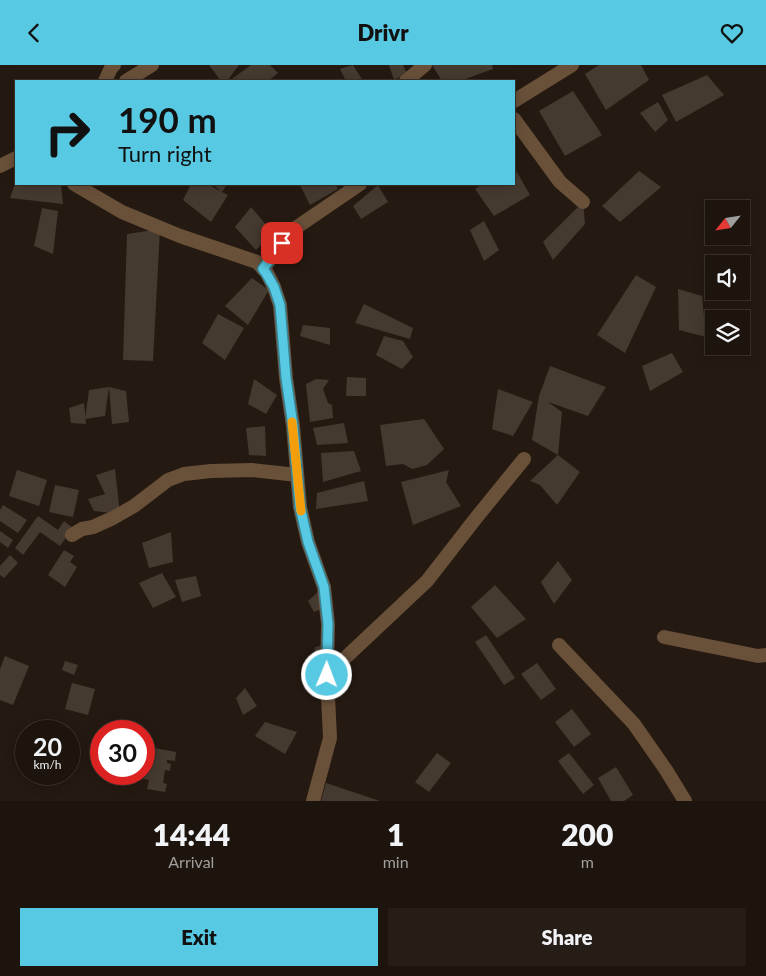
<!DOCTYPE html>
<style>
body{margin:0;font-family:Lato,sans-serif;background:#251d16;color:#f1f3f6;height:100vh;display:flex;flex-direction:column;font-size:19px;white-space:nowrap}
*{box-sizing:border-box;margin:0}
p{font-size:16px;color:#a09e9d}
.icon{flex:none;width:28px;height:28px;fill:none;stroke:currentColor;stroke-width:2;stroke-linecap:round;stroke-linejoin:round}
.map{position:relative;height:736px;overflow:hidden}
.drawer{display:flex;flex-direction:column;background:#1c140d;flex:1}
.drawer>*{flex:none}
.guide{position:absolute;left:15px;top:15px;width:500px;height:105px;border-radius:0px;box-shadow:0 2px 12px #0003,0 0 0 1px #3a332e;background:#57c9e2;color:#111;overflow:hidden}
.needle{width:32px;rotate:240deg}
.fabs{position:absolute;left:705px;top:135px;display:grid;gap:10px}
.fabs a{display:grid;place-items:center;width:45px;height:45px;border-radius:0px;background:#1c140d;box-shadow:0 2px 12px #0003,0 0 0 1px #3a332e;font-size:25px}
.speed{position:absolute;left:15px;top:655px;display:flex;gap:10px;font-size:25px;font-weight:700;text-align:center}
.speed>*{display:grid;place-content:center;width:65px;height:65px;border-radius:50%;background:#1c140d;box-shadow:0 2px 12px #0003,0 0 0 1px #3a332e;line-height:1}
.speed small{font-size:12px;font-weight:400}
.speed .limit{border:8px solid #d22;background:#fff;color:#111}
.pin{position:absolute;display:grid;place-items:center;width:42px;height:42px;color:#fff;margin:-21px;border-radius:10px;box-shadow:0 2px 8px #0006}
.me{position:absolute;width:55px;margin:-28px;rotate:1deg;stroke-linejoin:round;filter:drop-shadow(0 0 4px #0008)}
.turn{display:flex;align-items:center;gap:18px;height:105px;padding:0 20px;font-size:22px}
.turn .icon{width:65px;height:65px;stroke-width:2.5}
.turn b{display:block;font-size:35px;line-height:42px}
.eta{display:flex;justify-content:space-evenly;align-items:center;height:85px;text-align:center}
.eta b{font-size:30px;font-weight:800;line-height:35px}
.primary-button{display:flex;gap:10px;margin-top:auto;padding:10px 20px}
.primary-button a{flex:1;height:58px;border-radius:0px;background:#57c9e2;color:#111;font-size:20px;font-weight:800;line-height:58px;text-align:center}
.primary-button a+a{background:#251d16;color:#f1f3f6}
header{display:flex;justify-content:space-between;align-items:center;height:65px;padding:0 20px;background:#57c9e2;color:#111;font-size:22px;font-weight:800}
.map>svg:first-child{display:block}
.building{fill:#453a2f}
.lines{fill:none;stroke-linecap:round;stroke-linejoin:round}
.minor{stroke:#695039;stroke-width:14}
.route-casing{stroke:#398393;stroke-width:12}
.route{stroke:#57c9e2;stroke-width:9}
.slow{stroke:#f59e0b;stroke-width:9}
</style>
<header><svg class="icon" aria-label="back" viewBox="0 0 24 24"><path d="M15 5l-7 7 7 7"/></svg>Drivr<svg class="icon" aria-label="heart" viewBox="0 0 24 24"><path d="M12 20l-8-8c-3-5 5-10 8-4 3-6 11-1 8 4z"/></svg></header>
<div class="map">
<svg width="766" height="736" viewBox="0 0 766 736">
<rect width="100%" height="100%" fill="#251a11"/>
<path class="building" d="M209 0H239L227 16H221Z
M251 0H270L278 8 268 16H229Z
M353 0 363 16H346L340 4Z
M389 0H403L407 9 394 15Z
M432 0H492L493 4 460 16H442Z
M599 0H641L649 15 606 45 585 9Z
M707 10 724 30 676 57 662 30Z
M573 26 602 70 565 91 539 46Z
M658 37 668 55 655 67 640 48Z
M514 102 530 130 494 151 475 124 483 119H514Z
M639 106 661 122 620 157 602 141Z
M15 119H61L63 139 10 133Z
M191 119H207L222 127 212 119H227L222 127 228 130 211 157 183 135Z
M303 119H335L338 124 310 140 300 120Z
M378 120 388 137 361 154 353 141Z
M583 137 585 159 553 195 543 177Z
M251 142 273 168 256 185 235 162Z
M42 143 58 146 53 189 34 181Z
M484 156 499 185 484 196 470 165Z
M160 164 153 296 123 295 127 169Z
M636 210 656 222 625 288 597 270Z
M252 213 269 225 248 260 225 241Z
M678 224 702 231 706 272 679 265Z
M364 239 413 263 410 274 355 258Z
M218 249 244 263 225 295 202 278Z
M303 260 330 263V280L300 271Z
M384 271 403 276 413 292 402 304 376 290Z
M672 288 683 307 650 326 642 301Z
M550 301 606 322 588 351 548 337 562 347 558 390 532 375 539 331Z
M347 312 366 313V331H346Z
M254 314 277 330 266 349 248 339Z
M316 314 329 315 323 324 328 338 332 340 333 353 310 357 306 319Z
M109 322 105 351 85 354 89 325Z
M109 322 126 326 129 357 112 359Z
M498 324 533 337 513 371 492 364Z
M84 338 86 359 71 358 69 343Z
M424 354 444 384 427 400 412 404 403 399 386 401 380 360Z
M344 358 348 378 317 380 313 363Z
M265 361 266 391 249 390 246 363Z
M354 386 361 406 323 417 321 388Z
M558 390 580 407 557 440 540 420 530 416Z
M115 404 120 449 94 446 88 434 105 429 96 410Z
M17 405 47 415 39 441 9 431Z
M449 405 446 417 461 441 413 460 401 417Z
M364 416 368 436 316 444 317 428Z
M55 420 79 425 73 452 49 447Z
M3 440 27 455 18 468 0 456V445Z
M38 451 58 465 64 456 73 463 60 481 40 467 23 490 15 483Z
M0 466 13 475 8 483 0 477Z
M171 467 173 497 149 503 142 478Z
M64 485 74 491 70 497 77 502 65 522 48 510Z
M10 490 18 498 4 513 0 510V501Z
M558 496 572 515 554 539 541 517Z
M162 508 176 532 153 543 139 518Z
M196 511 201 531 182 537 175 515Z
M495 520 526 554 497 573 471 542Z
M319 526 322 544 314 547 308 536Z
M486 570 515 613 504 620 475 577Z
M323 580 322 614 311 613 315 582Z
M5 591 29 601 13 640 0 635V604Z
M65 596 78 600 74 610 62 605Z
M537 598 556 624 541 635 521 609Z
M72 618 95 624 88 650 65 644Z
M245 623 257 641 243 650 236 633Z
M572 644 591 669 574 682 555 657Z
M265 657 297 667 285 689 255 671Z
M144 681 176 687 175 696 167 695V698L171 699 170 706 165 705 163 718 167 719 165 727 147 724 149 715 140 713V709H144V703L149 704 151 693 144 692Z
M437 688 451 698 429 727 415 717Z
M569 688 594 720 583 729 558 696Z
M616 702 633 730 624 736H611L598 713Z
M326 718 380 736H321Z"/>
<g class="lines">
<path class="minor" d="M105 16 111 3 114 0
M126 16 152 0
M406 16 425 0
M514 36 572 0
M514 54 560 117 583 137
M0 101 16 93
M74 119 122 147 180 171 257 197 267 208 274 222 280 240 286 313 293 361 300 442 308 477 324 522 328 559 327 610 330 673 313 736
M263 204 282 178 297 162 360 119
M72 470 82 464 93 462 113 453 134 441 168 415 184 409 211 406 252 405 297 410
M664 572 758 591 766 590
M559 580 634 659 666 705 685 736
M327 610 427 516 476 453 524 394"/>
</g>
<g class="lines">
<defs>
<path id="route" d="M282 178 263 204 266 208 274 222 280 240 286 313 293 361 300 442 308 477 324 522 328 559 327 610"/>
</defs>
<use href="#route" class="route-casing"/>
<use href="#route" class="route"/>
<path class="slow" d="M292 357 301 446"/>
</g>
</svg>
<div class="fabs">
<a><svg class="needle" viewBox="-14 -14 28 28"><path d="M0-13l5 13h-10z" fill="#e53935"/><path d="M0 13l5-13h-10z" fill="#a09e9d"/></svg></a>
<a><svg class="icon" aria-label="sound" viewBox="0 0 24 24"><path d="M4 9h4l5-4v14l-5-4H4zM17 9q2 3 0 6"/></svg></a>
<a><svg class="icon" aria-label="layers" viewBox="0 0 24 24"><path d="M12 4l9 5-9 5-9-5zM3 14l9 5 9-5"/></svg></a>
</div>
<div class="speed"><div>20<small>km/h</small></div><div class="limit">30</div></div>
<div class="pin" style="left:282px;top:178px;background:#d93025"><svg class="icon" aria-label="arrive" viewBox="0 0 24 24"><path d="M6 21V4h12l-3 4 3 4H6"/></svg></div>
<svg class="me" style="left:327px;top:610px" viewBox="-20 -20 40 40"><circle r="17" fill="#57c9e2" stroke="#fff" stroke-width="3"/><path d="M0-11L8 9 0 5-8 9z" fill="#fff"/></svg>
<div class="guide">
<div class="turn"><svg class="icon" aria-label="right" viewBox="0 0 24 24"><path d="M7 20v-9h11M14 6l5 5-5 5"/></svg><div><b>190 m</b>Turn right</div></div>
</div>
</div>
<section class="drawer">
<div class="eta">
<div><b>14:44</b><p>Arrival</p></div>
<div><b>1</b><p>min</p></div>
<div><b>200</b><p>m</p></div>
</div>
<div class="primary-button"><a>Exit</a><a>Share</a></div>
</section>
